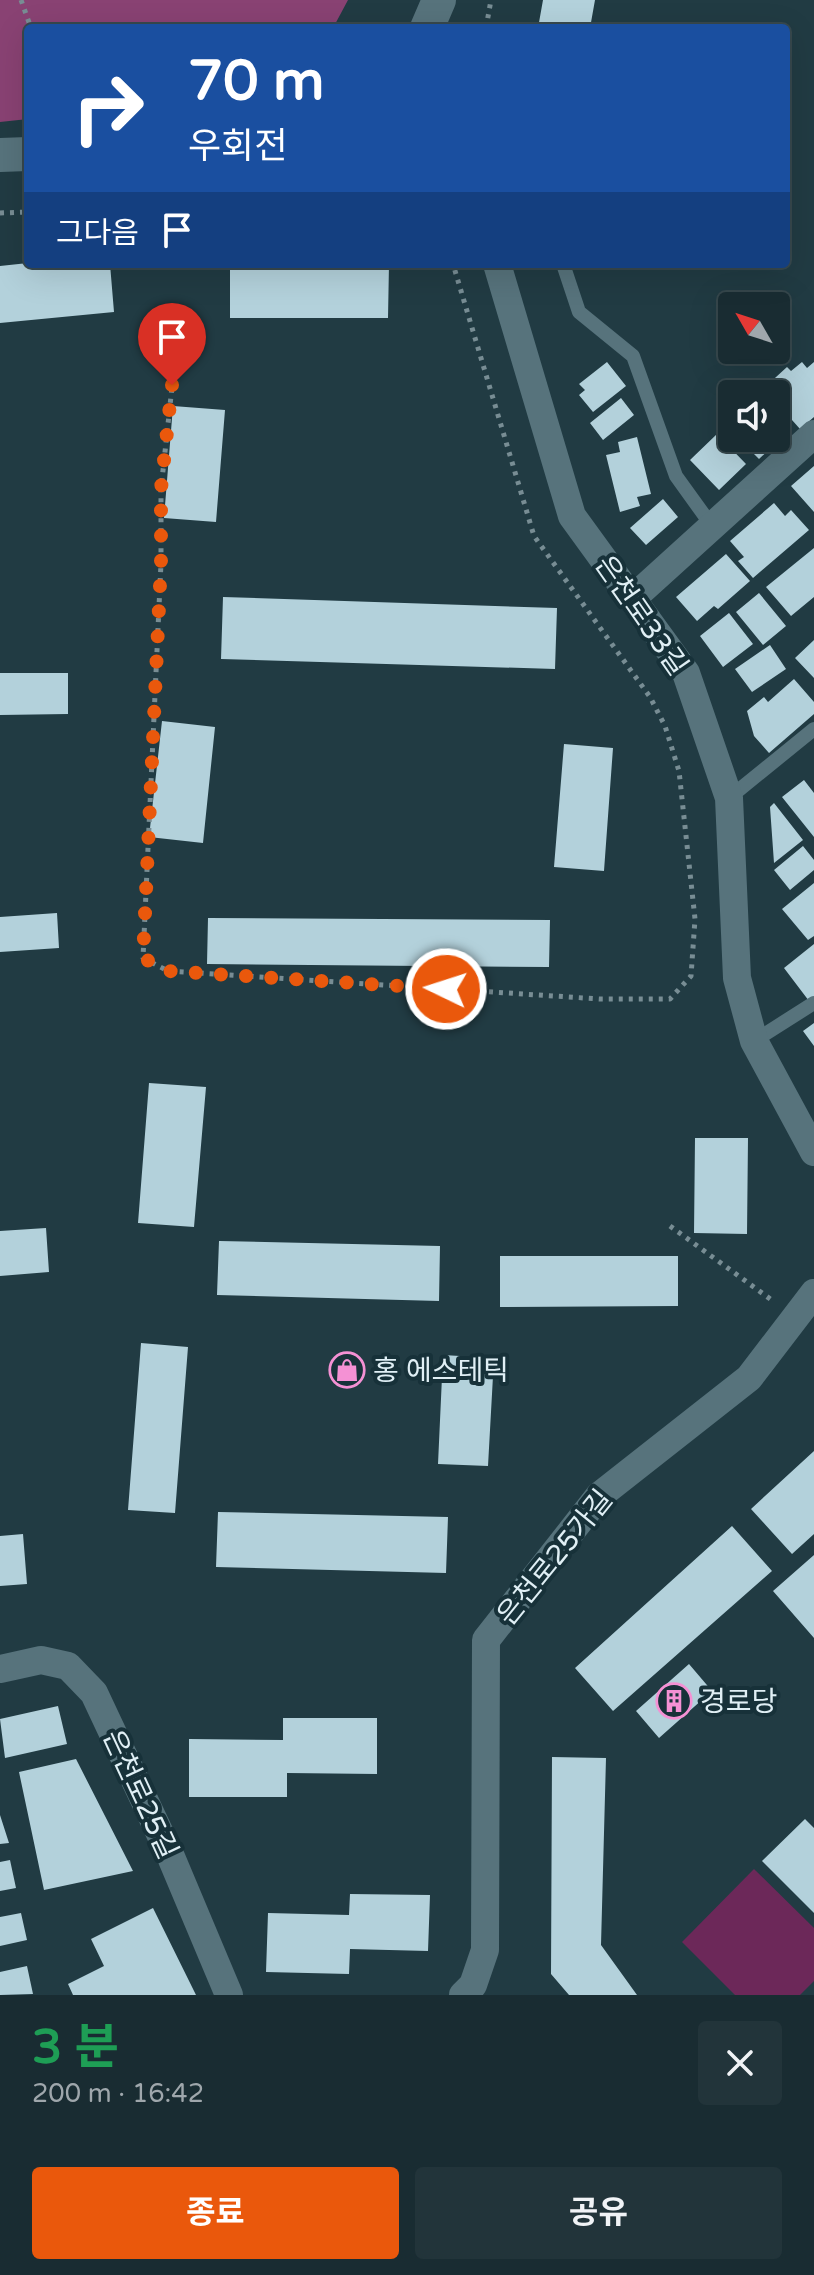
<!DOCTYPE html>
<html lang="ko">
<meta charset="utf-8">
<style>
body{margin:0;font-family:"Varela Round","Noto Sans KR",sans-serif;background:#22343a;color:#f1f3f6;height:100vh;display:flex;flex-direction:column;font-size:30px;white-space:nowrap}
*{box-sizing:border-box;margin:0}
p{font-size:26px;color:#9fa7ac}
.icon{flex:none;width:44px;height:44px;fill:none;stroke:currentColor;stroke-width:2;stroke-linecap:round;stroke-linejoin:round}
.map{position:relative;height:1995px;overflow:hidden}
.details{display:flex;flex-direction:column;background:#192c32;flex:1}
.details>*{flex:none}
.guide{position:absolute;left:24px;top:24px;width:766px;height:244px;border-radius:8px;box-shadow:0 8px 32px #0002,0 0 0 2px #37484d;background:#1a4fa0;color:#fff;overflow:hidden}
.needle{width:52px;rotate:309deg}
.tools{position:absolute;left:718px;top:292px;display:grid;gap:16px}
.tools a{display:grid;place-items:center;width:72px;height:72px;border-radius:8px;background:#192c32;box-shadow:0 8px 32px #0002,0 0 0 2px #37484d;font-size:40px}
.pin{position:absolute;display:grid;place-items:center;width:68px;height:68px;color:#fff;margin:-82px -34px;border-radius:50% 50% 50% 0;rotate:-45deg;box-shadow:0 0 8px #0007}
.pin .icon{rotate:45deg}
.me{position:absolute;width:88px;margin:-44px;rotate:274deg;stroke-linejoin:round;filter:drop-shadow(0 0 6px #0008)}
.turn{display:flex;align-items:center;gap:28px;height:168px;padding:0 32px;font-size:36px}
.turn .icon{width:104px;height:104px;stroke-width:2.5}
.turn b{display:block;font-size:56px;line-height:68px}
.then{display:flex;align-items:center;height:76px;padding:0 32px;background:#0003;gap:16px;font-size:30px}
.round{display:grid;place-items:center;flex:none;width:84px;height:84px;border-radius:8px;background:#22343a}
.summary{display:flex;align-items:center;justify-content:space-between;height:136px;padding:0 32px}
h1{font-size:48px;font-weight:700;line-height:60px;color:#1e9e55}
.cta{display:flex;gap:16px;margin-top:auto;padding:16px 32px}
.cta a{flex:1;height:92px;border-radius:8px;background:#ea580c;color:#fff;font-size:32px;font-weight:700;line-height:92px;text-align:center}
.cta a+a{background:#22343a;color:#f1f3f6}
.map>svg:first-child{display:block}
.green{fill:#6c2859}
.forest{fill:#894273}
.building{fill:#b3d1db}
.lines{fill:none;stroke-linecap:round;stroke-linejoin:round}
.path{stroke:#788d94;stroke-width:5;stroke-dasharray:4 6;stroke-linecap:butt}
.service{stroke:#57737c;stroke-width:14}
.minor{stroke:#57737c;stroke-width:28}
.tertiary{stroke:#57737c;stroke-width:34}
.route{stroke:#ea580c;stroke-width:14;stroke-dasharray:0 25.2}
.labels{text-anchor:middle;stroke-width:8;stroke-linejoin:round;paint-order:stroke}
.street-label{font-size:28px;fill:#e0eff5;stroke:#173139}
.poi-label{font-size:28px;fill:#e0eff5;stroke:#173139;text-anchor:start}
</style>
<div class="map">
<svg width="814" height="1995" viewBox="0 0 814 1995">
<rect width="100%" height="100%" fill="#213b43"/>
<path class="green" d="M754 1869 814 1928V1981L800 1995H735L682 1942Z"/>
<path class="forest" d="M0 0H348L333 28H28V119L0 122Z"/>
<path class="building" d="M543 0H595L590 28H538Z
M28 263 110 264 114 312 0 323V266Z
M230 264H389L388 318H230Z
M607 362 626 386 593 412 579 395 585 390 579 384Z
M802 362 807 368 814 362V417L800 429 776 402V394H769L764 388 787 367 791 371Z
M621 398 634 415 603 440 590 423Z
M173 406 225 410 216 522 164 518Z
M732 414V432L723 424Z
M776 419 788 432 759 459 743 443 749 438H776Z
M717 434 746 464 719 490 690 460Z
M637 437 651 494 637 497 640 506 620 512 606 455 620 452 618 442Z
M814 466V512L791 486Z
M663 499 678 517 646 545 630 528Z
M774 503 785 516 791 510 809 530 753 578 738 561 744 557 730 541Z
M814 548V597L791 616 766 587Z
M726 554 750 581 718 609 714 606 697 621 676 597Z
M759 593 786 626 763 645 736 612Z
M223 597 557 608 555 669 221 659Z
M729 613 753 644 723 667 700 636Z
M814 640V678L795 658Z
M770 645 786 669 752 692 735 669Z
M0 673H68V714L0 715Z
M794 679 814 702V714L769 753 754 736 747 711 764 697 768 702Z
M162 721 215 727 203 843 149 837Z
M564 744 613 748 604 871 554 867Z
M804 780 814 793V837L782 797Z
M774 803 803 840 774 863 770 807Z
M803 846 814 860V870L790 890 774 870Z
M814 883V936L808 940 782 909Z
M57 913 59 948 0 952V917Z
M208 918 550 920 549 967 207 964Z
M814 944V997L809 1001 784 968Z
M814 1023V1046L803 1031Z
M149 1083 206 1087 194 1227 138 1223Z
M695 1138H748L747 1234 694 1233Z
M46 1228 49 1272 0 1276V1231Z
M219 1241 440 1246 439 1301 217 1295Z
M500 1256H678V1306L500 1307Z
M141 1343 188 1347 175 1513 128 1510Z
M443 1355 494 1358 488 1466 438 1464Z
M814 1451V1534L792 1554 751 1509Z
M218 1512 448 1517 446 1573 216 1567Z
M732 1526 772 1571 613 1711 575 1668Z
M23 1534 27 1584 0 1586V1536Z
M814 1555V1638L773 1591Z
M689 1664 712 1691 659 1738 636 1711Z
M58 1706 67 1744 5 1758 0 1719Z
M283 1718H377V1774L287 1773V1797H189V1739L283 1740Z
M552 1757 606 1758 601 1945 637 1995H569L551 1974Z
M76 1759 133 1871 44 1890 19 1772Z
M0 1815 9 1843 0 1844Z
M805 1819 814 1828V1913L762 1861Z
M10 1860 16 1888 0 1891V1862Z
M350 1894 430 1895 428 1951 350 1949 349 1974 266 1972 268 1913 349 1915Z
M153 1908 196 1995H73L68 1984 104 1966 91 1939Z
M21 1913 27 1940 0 1946V1917Z
M27 1966 33 1994 0 1995V1972Z"/>
<g class="lines">
<path class="path" d="M21 0 31 28
M486 28 491 0
M0 213 28 212
M175 359 161 489V563L143 958 168 971 600 999H670L691 976 695 919 679 771 665 726 650 697 534 536 453 264
M670 1226 773 1301"/>
<path class="service" d="M563 264 579 312 633 356 676 476 712 526
M729 798 814 729
M754 1041 814 1003"/>
<path class="minor" d="M497 264 572 516 686 673 729 798 737 978 754 1041 814 1152
M632 599 814 434
M0 1669 41 1660 68 1666 94 1693 171 1857 229 1995
M463 1995 473 1985 485 1950 486 1640 599 1496 749 1378 814 1293"/>
<path class="tertiary" d="M427 28 439 0
M0 155 28 154"/>
</g>
<g class="lines">
<path class="route" d="M172 385 161 489V563L143 958 168 971 446 989"/>
</g>
<defs>
<symbol id="shop-ring" viewBox="-11 -11 22 22"><circle r="9.5" fill="#173139" stroke="#f491d4" stroke-width="1.5"/><path d="M-5-2.5h2.3a2.7 3.5 0 0 1 5.4 0H5L5.5 6h-11ZM-1.5-2.5h3a1.5 2.3 0 0 0-3 0Z" fill="#f491d4"/></symbol>
<symbol id="building-ring" viewBox="-11 -11 22 22"><circle r="9.5" fill="#173139" stroke="#f491d4" stroke-width="1.5"/><path d="M-4-6H4V6H1V3H-1V6H-4ZM-2.5-4.3h1.7v1.8h-1.7ZM.8-4.3h1.7v1.8H.8ZM-2.5-1h1.7V.8h-1.7ZM.8-1h1.7V.8H.8Z" fill="#f491d4"/></symbol>
</defs>
<g fill-rule="evenodd">
<use href="#shop-ring" x="327" y="1350" width="40" height="40"/>
<use href="#building-ring" x="654" y="1681" width="40" height="40"/>
</g>
<g class="labels">
<g class="street-label">
<text transform="translate(642 615) rotate(55)" y="10">은천로33길</text>
<text transform="translate(554 1557) rotate(-51)" y="10">은천로25가길</text>
<text transform="translate(141 1794) rotate(65)" y="10">은천로25길</text>
</g>
<g class="poi-label">
<text x="373" y="1380">홍 에스테틱</text>
<text x="700" y="1711">경로당</text>
</g>
</g>
</svg>
<div class="tools">
<a><svg class="needle" viewBox="-14 -14 28 28"><path d="M0-13l5 13h-10z" fill="#e53935"/><path d="M0 13l5-13h-10z" fill="#9fa7ac"/></svg></a>
<a><svg class="icon" aria-label="sound" viewBox="0 0 24 24"><path d="M4 9h4l5-4v14l-5-4H4zM17 9q2 3 0 6"/></svg></a>
</div>
<div class="pin" style="left:172px;top:385px;background:#d93025"><svg class="icon" aria-label="arrive" viewBox="0 0 24 24"><path d="M6 21V4h12l-3 4 3 4H6"/></svg></div>
<svg class="me" style="left:446px;top:989px" viewBox="-20 -20 40 40"><circle r="17" fill="#ea580c" stroke="#fff" stroke-width="3"/><path d="M0-11L8 9 0 5-8 9z" fill="#fff"/></svg>
<div class="guide">
<div class="turn"><svg class="icon" aria-label="right" viewBox="0 0 24 24"><path d="M7 20v-9h11M14 6l5 5-5 5"/></svg><div><b>70 m</b>우회전</div></div>
<div class="then">그다음<svg class="icon" aria-label="arrive" viewBox="0 0 24 24"><path d="M6 21V4h12l-3 4 3 4H6"/></svg></div>
</div>
</div>
<section class="details">
<div class="summary"><div><h1>3 분</h1><p>200 m · 16:42</p></div><a class="round"><svg class="icon" aria-label="close" viewBox="0 0 24 24"><path d="M6 6l12 12M18 6L6 18"/></svg></a></div>
<div class="cta"><a>종료</a><a>공유</a></div>
</section>
